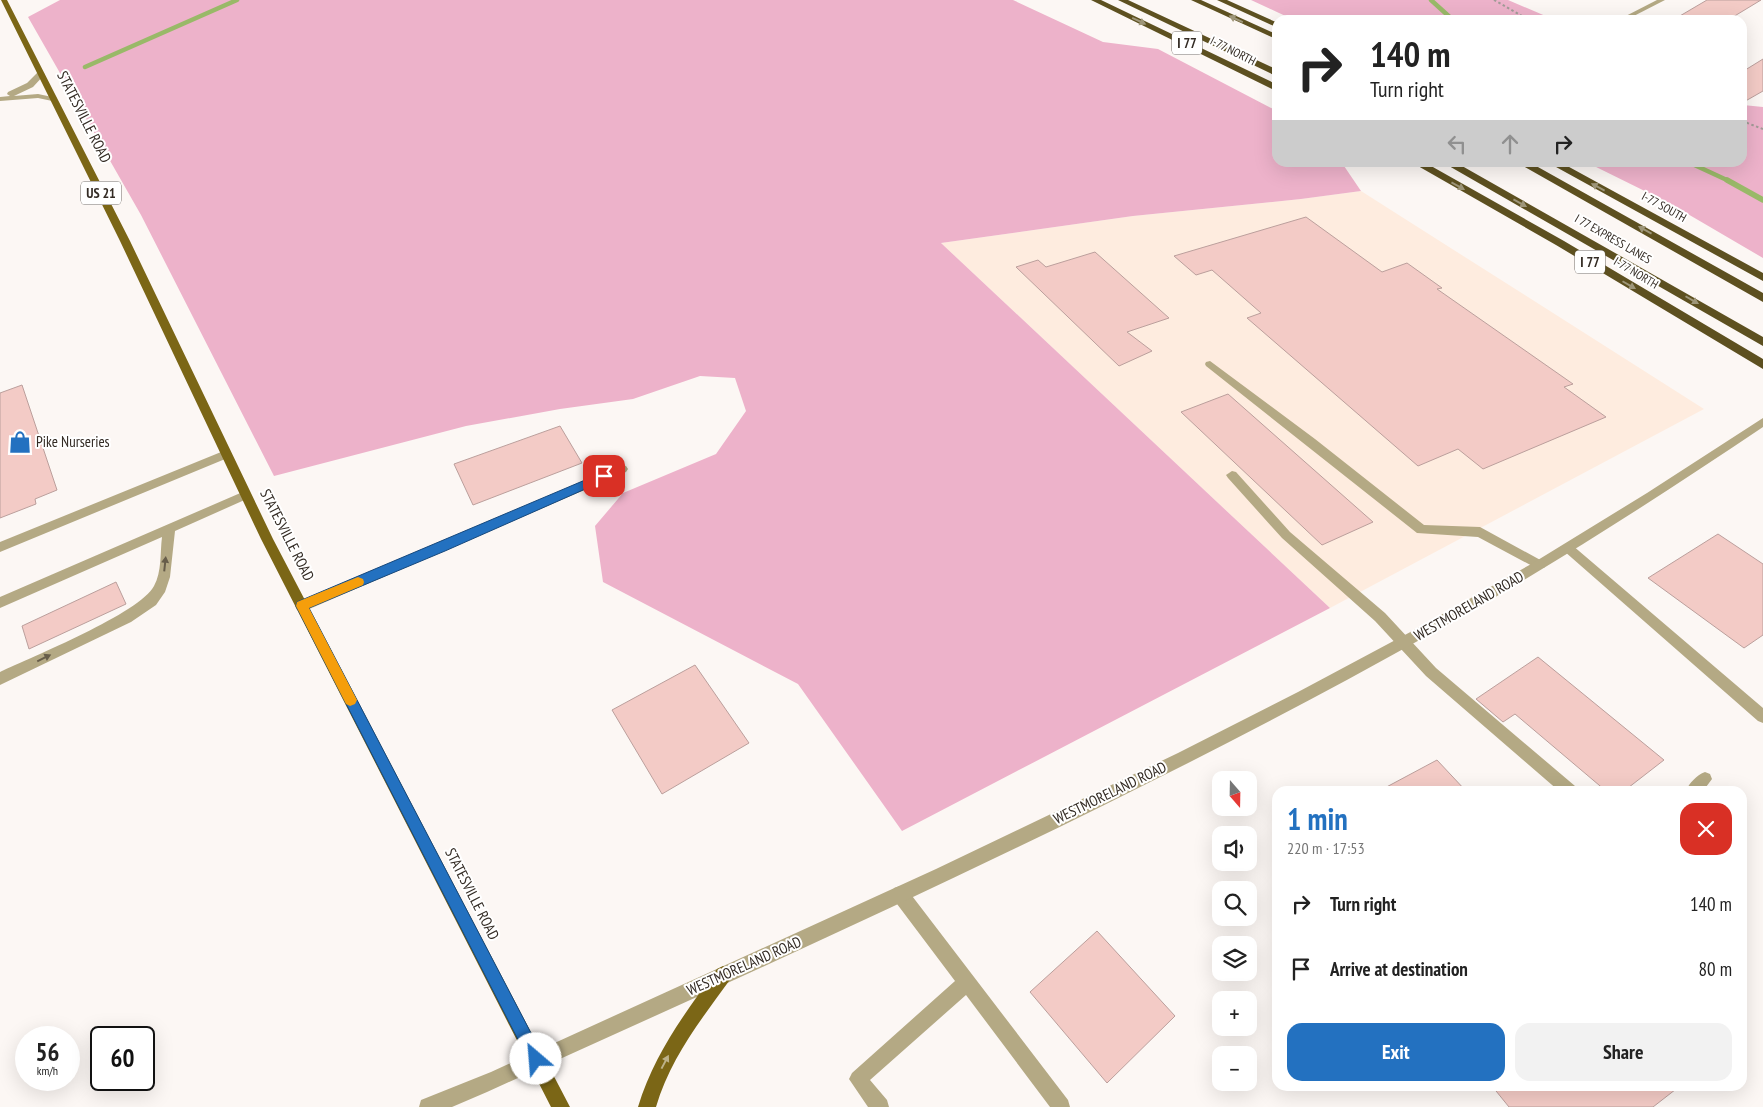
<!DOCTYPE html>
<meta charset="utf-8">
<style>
body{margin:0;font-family:"PT Sans Narrow",sans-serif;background:#f2f2f2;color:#222;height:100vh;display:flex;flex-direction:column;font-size:19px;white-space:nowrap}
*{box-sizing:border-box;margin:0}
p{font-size:16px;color:#767676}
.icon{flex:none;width:28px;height:28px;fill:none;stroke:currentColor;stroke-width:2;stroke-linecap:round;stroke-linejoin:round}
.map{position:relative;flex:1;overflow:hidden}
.side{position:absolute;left:1272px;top:786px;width:475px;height:305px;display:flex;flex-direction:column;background:#fff;border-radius:15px;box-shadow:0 5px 20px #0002}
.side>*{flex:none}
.top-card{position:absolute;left:1272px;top:15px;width:475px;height:152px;border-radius:15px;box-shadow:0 5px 20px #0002;background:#fff;color:#222;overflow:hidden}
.needle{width:32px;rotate:160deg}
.fabs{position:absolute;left:1212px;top:771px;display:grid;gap:10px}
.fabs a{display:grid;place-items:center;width:45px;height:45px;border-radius:10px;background:#fff;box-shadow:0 5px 20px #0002;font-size:25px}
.speed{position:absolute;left:15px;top:1026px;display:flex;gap:10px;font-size:25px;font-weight:700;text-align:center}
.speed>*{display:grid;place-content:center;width:65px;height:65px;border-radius:50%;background:#fff;box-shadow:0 5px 20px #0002;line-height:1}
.speed small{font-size:12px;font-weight:400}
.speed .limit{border:2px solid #111;border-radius:8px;background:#fff;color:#111}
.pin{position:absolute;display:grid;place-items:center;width:42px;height:42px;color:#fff;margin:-21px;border-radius:10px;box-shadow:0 2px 8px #0006}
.me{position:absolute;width:55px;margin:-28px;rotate:333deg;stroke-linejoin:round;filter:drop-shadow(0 0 4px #0008)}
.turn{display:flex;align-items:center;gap:18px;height:105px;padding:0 15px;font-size:22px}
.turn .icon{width:65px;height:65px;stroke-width:2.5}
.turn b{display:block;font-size:35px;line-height:42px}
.lanes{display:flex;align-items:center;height:48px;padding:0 15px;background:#0003;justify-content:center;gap:25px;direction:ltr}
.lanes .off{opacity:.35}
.round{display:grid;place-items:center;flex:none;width:52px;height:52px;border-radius:15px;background:#f2f2f2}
.overview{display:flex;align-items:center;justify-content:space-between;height:85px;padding:0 15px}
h1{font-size:30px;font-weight:700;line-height:38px;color:#2371c0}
.button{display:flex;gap:10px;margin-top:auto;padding:10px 15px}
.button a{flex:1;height:58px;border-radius:15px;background:#2371c0;color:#fff;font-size:20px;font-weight:700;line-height:58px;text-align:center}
.button a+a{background:#f2f2f2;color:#222}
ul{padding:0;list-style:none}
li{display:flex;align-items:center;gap:15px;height:65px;padding:0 15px}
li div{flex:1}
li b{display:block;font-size:19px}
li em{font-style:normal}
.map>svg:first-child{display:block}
.built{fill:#feecdf}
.green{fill:#edb2ca}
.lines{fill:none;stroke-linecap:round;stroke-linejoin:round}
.stream-far1{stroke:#99b968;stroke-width:4.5}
.stream{stroke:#99b968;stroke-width:5.5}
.building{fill:#f3cbc6;stroke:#bb9f9c}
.path{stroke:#a29c97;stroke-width:2;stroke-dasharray:2.5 2.5;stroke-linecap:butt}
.service{fill:#b4a984;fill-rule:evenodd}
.minor{fill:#b4a984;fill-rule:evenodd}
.tertiary{fill:#b4a984;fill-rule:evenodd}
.primary{fill:#7b6616;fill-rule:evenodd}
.motorway{fill:#5d5020;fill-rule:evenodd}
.oneway{fill:#9e9679}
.oneway2{fill:#675d4a}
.oneway3{fill:#bdb28a}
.route{fill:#2371c0;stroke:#17497d}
.slow{fill:#f59e0b}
.labels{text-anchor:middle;stroke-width:4;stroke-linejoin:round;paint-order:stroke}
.far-street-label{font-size:12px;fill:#332b24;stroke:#fff}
.shield{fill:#fff;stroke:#706b66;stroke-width:1}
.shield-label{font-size:14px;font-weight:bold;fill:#332b24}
.street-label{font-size:15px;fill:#332b24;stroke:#fff}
.poi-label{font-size:15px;fill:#332b24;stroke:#fff;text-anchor:start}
</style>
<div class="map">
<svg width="1763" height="1107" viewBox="0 0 1763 1107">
<rect width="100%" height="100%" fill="#fcf7f4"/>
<path class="built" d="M1361 191 1704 409 1330 608 941 243 1133 216 1301 199Z"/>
<path class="green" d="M60 0H1013L1103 42 1158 49 1277 111 1278 162 1342 163 1361 191 1301 199 1133 216 941 243 1330 608 902 831 798 684 603 582 595 526 623 493 716 454 746 411 735 378 700 376 633 399 560 409 466 426 274 476 141 215 28 17Z
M1251 0H1508L1555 20H1294Z
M1743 105 1763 107V258L1669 203 1588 163 1742 162Z"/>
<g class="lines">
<path class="stream-far1" d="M1431 0 1453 20
M85 67 237 0
M1688 162 1729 181"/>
<path class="stream" d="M1727 180 1763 200"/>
</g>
<path class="building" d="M1707 0H1761L1728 20H1673Z
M1763 59V91L1742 103V72Z
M1306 217 1382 272 1407 263 1442 288 1437 289 1573 384 1564 387 1606 417 1483 469 1458 449 1418 466 1247 318 1261 313 1212 270 1196 275 1174 256Z
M1095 252 1169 318 1127 332 1152 351 1119 366 1016 267 1038 260 1046 267Z
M22 385 57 490 35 499 36 504 0 518V393Z
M1228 394 1373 522 1322 545 1181 412Z
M560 426 582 463 473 505 454 464Z
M1718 534 1763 564V635L1744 648 1648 578Z
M116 582 126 604 29 649 22 626Z
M1538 657 1664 760 1624 791H1606L1515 714 1503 722 1476 699Z
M695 665 749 743 662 794 612 710Z
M1437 760 1466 791H1379Z
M1097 931 1175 1016 1107 1083 1030 992Z
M1492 1086H1680L1653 1107H1509Z"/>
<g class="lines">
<path class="path" d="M1494 0 1529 20
M1742 121 1763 129"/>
<path class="service" d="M38 72 45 74 33 87 14 96 38 94 57 98V102L38 98 0 101V97L10 96 7 94 8 92 27 83Z
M1210 361 1315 439 1424 525 1480 527 1544 562 1546 565 1544 568H1536L1478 537 1417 533 1206 366 1205 364 1206 362Z
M226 450 232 454 230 457 0 552V542Z
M622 465 626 466 628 469 626 472 307 610 302 611 297 610 295 606 297 602Z
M1232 471 1236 472 1290 532 1385 613 1436 668 1575 786 1577 791H1559L1426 676 1375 621 1282 538 1228 478 1226 475Z
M245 491 249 492 251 495 249 498 175 531 170 577 165 592 156 605 131 622 0 685V672C32 657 140 613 154 586 162 572 160 552 162 537L0 608V597Z
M1568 543 1572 545 1763 708V723L1758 721 1564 551 1562 548 1564 545Z
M1705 772 1710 774 1712 779 1703 791H1686C1689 783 1697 775 1705 772Z
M900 886 906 888 1068 1100 1070 1107H1050L966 995 870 1080 887 1100 889 1107H868L849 1079 852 1073 955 981 894 900 892 894 894 888Z"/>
<path class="minor" d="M1657 0H1665L1626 20H1618Z"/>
<path class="tertiary" d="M1763 418V427C1653 501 1541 573 1425 637 1121 807 803 949 487 1092L452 1107H419L421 1100 491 1072 936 869 1178 753 1298 692 1416 629 1533 563 1647 493Z"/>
<path class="primary" d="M1 0H7L130 241 273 539 570 1107H551L261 539 120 241Z
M723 966 729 969 732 975 729 981C700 1021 670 1059 656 1107H638C654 1054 685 1013 717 969Z"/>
<path class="motorway" d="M1091 0H1101L1278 85V92Z
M1118 0H1128L1278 70V77Z
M1191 0H1201L1278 35V40Z
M1217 0H1227L1278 23V28Z
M1411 162H1424L1564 241 1763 359V369L1556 245Z
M1442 162H1455L1763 337V346Z
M1516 162H1529L1763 293V302Z
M1547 162H1560L1763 273V281Z"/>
</g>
<defs><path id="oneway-solid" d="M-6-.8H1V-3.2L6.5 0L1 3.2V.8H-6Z" transform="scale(1.25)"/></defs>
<g class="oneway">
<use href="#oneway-solid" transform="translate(1236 19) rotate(-155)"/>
<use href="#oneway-solid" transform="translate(1139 21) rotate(25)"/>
<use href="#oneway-solid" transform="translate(1458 186) rotate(29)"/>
<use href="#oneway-solid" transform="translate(1598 187) rotate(-152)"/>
<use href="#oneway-solid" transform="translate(1520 203) rotate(29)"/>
<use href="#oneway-solid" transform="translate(1645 230) rotate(-151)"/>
<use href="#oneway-solid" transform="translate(1629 285) rotate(30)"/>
<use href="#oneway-solid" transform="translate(1692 300) rotate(30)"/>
</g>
<g class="oneway2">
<use href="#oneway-solid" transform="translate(165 564) rotate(-84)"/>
<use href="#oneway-solid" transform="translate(44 658) rotate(-26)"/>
</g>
<use class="oneway3" href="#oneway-solid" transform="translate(665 1062) rotate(-62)"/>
<path class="route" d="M604 472 608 474 609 476 608 479 445 551 309 608 542 1054 545 1059 542 1065 536 1068 531 1065 296 606 297 602Z"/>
<path class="slow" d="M358 577 363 579 364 582 363 585 309 608 357 700 355 704 350 706 346 704 296 606 297 602Z"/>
<defs>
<symbol id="shop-bare" viewBox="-9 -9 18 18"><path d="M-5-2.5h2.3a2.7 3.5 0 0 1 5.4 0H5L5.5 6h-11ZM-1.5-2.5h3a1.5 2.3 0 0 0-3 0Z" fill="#2371c0" stroke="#fff" stroke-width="2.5" paint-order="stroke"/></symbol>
</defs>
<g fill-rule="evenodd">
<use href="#shop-bare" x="4" y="426" width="32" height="32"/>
</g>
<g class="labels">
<g class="far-street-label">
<text transform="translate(1233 51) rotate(27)" y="4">I-77 NORTH</text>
<text transform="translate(1664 207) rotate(29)" y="4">I-77 SOUTH</text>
<text transform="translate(1613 239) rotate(30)" y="4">I 77 EXPRESS LANES</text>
<text transform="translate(1636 273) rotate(31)" y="4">I-77 NORTH</text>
</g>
<g class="shield">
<rect x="1172" y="31.5" width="30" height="23" rx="4"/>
<rect x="81" y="181.5" width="40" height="23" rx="4"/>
<rect x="1575" y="250.5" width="30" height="23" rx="4"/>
</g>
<g class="shield-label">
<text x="1187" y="48">I 77</text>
<text x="101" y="198">US 21</text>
<text x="1590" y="267">I 77</text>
</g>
<g class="street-label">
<text transform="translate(84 117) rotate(63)" y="5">STATESVILLE ROAD</text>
<text transform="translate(287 535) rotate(63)" y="5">STATESVILLE ROAD</text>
<text transform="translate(1469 606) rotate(-30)" y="5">WESTMORELAND ROAD</text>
<text transform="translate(1110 793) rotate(-26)" y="5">WESTMORELAND ROAD</text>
<text transform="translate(472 894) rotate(63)" y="5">STATESVILLE ROAD</text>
<text transform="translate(744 966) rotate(-24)" y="5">WESTMORELAND ROAD</text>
</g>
<g class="poi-label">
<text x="36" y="447">Pike Nurseries</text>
</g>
</g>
</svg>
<div class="fabs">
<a><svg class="needle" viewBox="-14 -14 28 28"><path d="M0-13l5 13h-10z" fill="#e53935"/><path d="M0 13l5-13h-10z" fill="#767676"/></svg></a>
<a><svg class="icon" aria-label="sound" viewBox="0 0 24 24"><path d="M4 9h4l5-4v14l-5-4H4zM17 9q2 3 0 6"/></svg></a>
<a><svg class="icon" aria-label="search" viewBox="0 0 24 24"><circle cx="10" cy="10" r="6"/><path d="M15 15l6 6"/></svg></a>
<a><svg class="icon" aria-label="layers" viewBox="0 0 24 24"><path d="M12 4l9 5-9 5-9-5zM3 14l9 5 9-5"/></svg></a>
<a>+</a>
<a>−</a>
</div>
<div class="speed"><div>56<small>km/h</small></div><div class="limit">60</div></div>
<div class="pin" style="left:604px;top:476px;background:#d93025"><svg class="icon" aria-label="arrive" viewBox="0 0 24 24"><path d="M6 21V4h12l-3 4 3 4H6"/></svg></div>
<svg class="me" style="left:536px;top:1059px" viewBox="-20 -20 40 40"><circle r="19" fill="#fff"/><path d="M0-13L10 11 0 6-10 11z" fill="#2371c0"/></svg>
<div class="top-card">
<div class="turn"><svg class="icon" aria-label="right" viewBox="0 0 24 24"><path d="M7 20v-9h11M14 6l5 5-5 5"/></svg><div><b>140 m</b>Turn right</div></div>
<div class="lanes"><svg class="icon off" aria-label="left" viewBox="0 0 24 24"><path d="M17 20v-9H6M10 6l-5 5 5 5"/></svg><svg class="icon off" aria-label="ahead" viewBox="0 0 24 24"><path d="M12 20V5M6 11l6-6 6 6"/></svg><svg class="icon" aria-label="right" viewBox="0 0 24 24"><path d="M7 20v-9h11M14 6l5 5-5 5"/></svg></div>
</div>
<section class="side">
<div class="overview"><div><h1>1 min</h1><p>220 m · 17:53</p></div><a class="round" style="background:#d93025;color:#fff"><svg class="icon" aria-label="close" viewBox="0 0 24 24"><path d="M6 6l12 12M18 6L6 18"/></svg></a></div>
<ul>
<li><svg class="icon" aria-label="right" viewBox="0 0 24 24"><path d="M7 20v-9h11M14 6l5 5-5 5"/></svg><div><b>Turn right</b></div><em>140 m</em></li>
<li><svg class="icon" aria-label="arrive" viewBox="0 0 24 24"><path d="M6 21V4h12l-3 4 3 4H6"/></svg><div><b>Arrive at destination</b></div><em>80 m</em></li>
</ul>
<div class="button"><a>Exit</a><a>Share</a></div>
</section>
</div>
